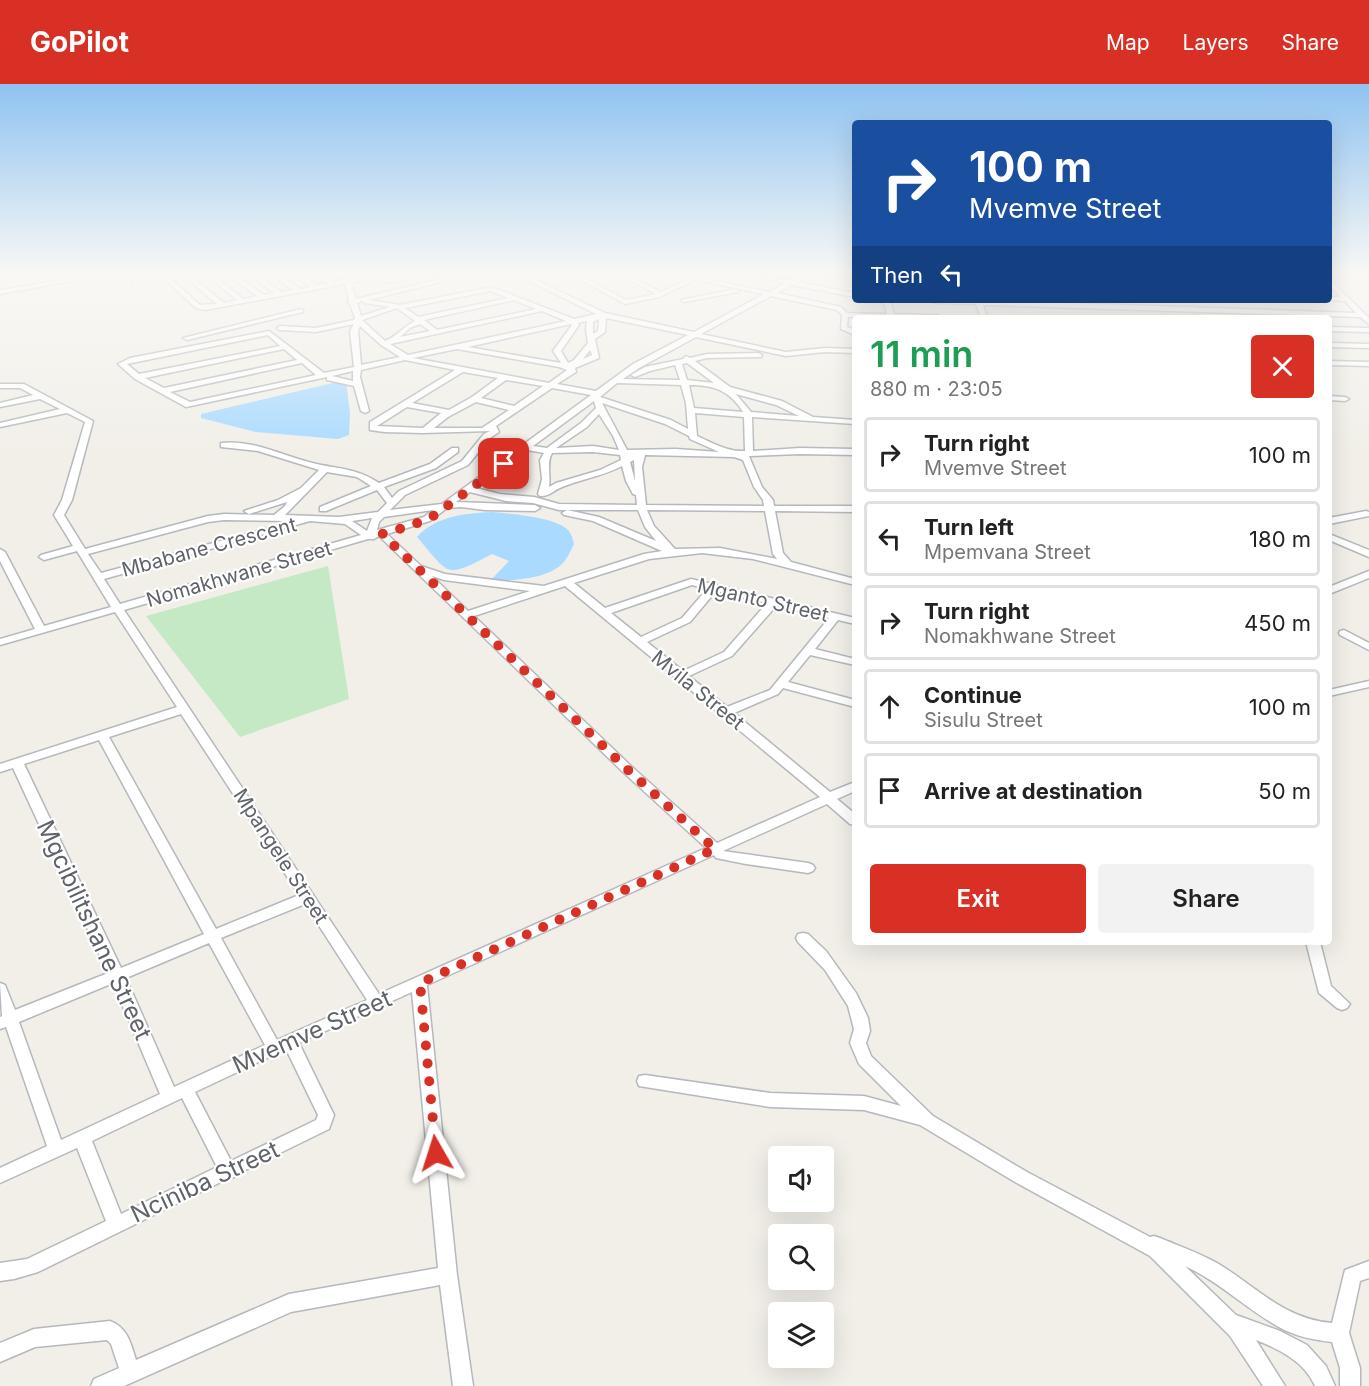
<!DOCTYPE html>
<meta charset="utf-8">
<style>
body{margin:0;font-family:Inter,sans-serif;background:#f2f2f2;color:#222;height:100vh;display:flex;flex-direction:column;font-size:22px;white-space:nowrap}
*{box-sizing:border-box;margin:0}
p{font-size:20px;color:#767676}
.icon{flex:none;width:33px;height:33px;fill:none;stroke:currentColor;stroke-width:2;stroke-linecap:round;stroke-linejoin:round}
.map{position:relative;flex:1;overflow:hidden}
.side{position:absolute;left:852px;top:231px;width:480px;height:630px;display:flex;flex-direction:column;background:#fff;border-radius:6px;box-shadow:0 6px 24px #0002}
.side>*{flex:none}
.hud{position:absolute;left:852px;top:36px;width:480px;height:183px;border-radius:6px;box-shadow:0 6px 24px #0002;background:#1a4fa0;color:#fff;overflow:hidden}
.fabs{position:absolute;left:768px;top:1062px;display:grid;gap:12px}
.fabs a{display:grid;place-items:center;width:66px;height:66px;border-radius:6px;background:#fff;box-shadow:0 6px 24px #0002;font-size:30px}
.pin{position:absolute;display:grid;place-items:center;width:51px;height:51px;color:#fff;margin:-26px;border-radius:12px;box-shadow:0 3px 9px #0006}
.me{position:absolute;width:66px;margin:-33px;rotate:354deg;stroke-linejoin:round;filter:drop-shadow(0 0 4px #0008)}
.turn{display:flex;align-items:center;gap:21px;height:126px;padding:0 18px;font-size:27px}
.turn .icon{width:78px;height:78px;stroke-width:2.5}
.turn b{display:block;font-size:42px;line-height:51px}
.then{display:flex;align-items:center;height:57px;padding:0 18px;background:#0003;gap:12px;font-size:22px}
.round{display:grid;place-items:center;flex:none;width:63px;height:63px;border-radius:6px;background:#f2f2f2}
.head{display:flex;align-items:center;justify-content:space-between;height:102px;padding:0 18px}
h1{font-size:36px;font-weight:600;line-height:45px;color:#1e9e55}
.button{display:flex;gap:12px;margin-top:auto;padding:12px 18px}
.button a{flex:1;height:69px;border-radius:6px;background:#d93025;color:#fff;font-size:24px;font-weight:600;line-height:69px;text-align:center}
.button a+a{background:#f2f2f2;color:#222}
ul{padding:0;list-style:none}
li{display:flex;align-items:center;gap:18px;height:75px;margin:0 12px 9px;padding:0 6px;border:3px solid #e0e0e0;border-radius:6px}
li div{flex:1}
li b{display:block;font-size:22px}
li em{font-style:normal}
header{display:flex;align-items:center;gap:36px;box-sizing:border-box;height:84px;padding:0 30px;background:#d93025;color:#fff}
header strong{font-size:28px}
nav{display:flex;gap:33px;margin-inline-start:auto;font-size:21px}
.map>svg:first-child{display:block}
.green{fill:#c5e8c5}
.water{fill:#aadaff}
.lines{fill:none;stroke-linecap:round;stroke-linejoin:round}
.minor-casing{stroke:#b5b8bc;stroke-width:3}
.minor{fill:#fff;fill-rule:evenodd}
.route{stroke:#d93025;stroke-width:10;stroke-dasharray:0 18}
.labels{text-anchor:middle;stroke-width:4.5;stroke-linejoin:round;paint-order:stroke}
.street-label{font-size:20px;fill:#5f6368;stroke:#fff}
.near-street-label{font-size:24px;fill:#5f6368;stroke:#fff}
</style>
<header>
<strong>GoPilot</strong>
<nav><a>Map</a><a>Layers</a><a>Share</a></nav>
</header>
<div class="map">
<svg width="1369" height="1302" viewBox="0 0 1369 1302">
<rect width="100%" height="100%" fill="#f1efe8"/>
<path class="green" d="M328 482 349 615 240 653 146 532Z"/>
<path class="water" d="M337 298H346L350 329 349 351 338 355 256 348 201 334V330Z
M493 428C512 430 549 433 564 443 571 447 572 453 574 460 571 466 567 475 562 480 545 496 512 496 490 497L509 477 492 470C444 495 451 492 417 453 435 432 467 429 493 428Z"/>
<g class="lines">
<defs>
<path id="minor" d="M103 189H116L0 210V206Z
M141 189H147L136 201H132V199Z
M158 189H164L200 221 217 220 180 189H187L224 219 237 216 204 189H211L243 215 257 212 226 189H233L264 211 274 209 247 189H254L281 208 293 206 269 189H276L300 205 311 203 290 189H297L317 201 328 200 313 189H320L334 198 345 196 334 189H341L351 195 374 189H387L380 192 386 195 427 189H441L385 199 374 193 351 199 356 215 441 195 447 189H453L450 192 476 189 369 216 400 221 492 203 574 235 596 230 513 189H521L605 229 694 248 764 210 696 196 659 213 625 220 569 189H576L626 216 656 210 616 189H623L661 208 689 195 667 189H678L769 208 785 199 741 189C757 188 774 197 789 196 797 196 803 189 812 189L798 198 855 209V213L792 201 777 209 841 223 847 229 887 230 885 221 878 216H886L891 220 894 230 937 231 940 233H848L847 243 855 246V251L841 245 842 231 837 226 771 212 701 250 786 268 825 264 855 265V269L825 268 786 272 696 253 639 284 623 295 680 296 675 281 650 287 635 293 631 291 645 283 683 275 686 272 690 274 707 270 758 269 762 271 761 273 707 274 695 277 730 303 782 317 813 333 855 336V340L752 333 753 367 800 364 855 365V371L800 370 749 372 762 403 773 416 774 422H855V428L775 427 783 469 791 478 855 495V501L753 475 702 469 649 475 574 499 605 524 691 495 855 534V540L838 536 815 565 855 575V581L810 571 788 598 855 616V623L783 604 778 610 734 629 830 708 855 698V707L837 715 855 730V741L850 740 827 720 723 767 808 779 813 781 815 784 813 787 808 789 746 780 716 774 714 771 427 901 457 1191 473 1302H453L440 1201 291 1228 124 1302H91L94 1295 119 1284 111 1260 107 1256 35 1263 0 1278V1259L34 1245 110 1237C128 1244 131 1260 136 1276L289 1210 438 1184 412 908 299 959 334 1031 329 1045 235 1091 234 1093 227 1095 38 1188 14 1195 0 1197V1179L27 1175 106 1137 77 1064 0 1099V1084L47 1062 6 943 0 945V933L2 932 0 899 5 901 15 926 108 889 13 684 0 688V680L177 623 115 528 0 561V555L35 545 0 477V465L5 468 44 542 111 523 77 467 44 476 39 473 41 471 73 462 54 431 62 416 85 338 67 329 0 343V339L60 325 40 315 0 323V319L33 311 20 304H0V300H24L93 337 72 416 64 431 85 465 208 432 224 430 274 431 285 422 287 418 249 430 244 427 278 416 301 404 319 386 258 367 221 363V359C256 355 288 375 321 381 344 385 359 386 379 399L430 380 452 364H458V368L436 384 384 403 392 414 399 407 462 377 484 350 490 347 423 349 384 348 370 346V338L455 286 405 276 361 286 360 293 369 327 365 329 361 327 354 302 327 296V293L186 323 135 295 118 280 130 274 269 247 324 289 354 283 350 247 354 240 316 248 280 246 277 244 280 242 316 244 354 236 355 234 350 220 348 218 349 216 345 200 205 226 196 224ZM491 207 508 214 418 233 405 224ZM514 216 536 225 437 246 424 236ZM362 217 365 219 390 223 361 232 357 219ZM397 224 415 237C404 242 396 253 385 257L362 236ZM542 227 566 237 408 271 390 260ZM606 234 688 251 633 280 596 307 557 300 576 288 575 284 599 274 595 255 605 248ZM599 235 598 247 593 250V238ZM587 237 586 246 588 259 574 276 568 279 561 267 579 241 578 239ZM420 240 430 247 400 253 410 244ZM571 240 572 241 553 267 561 279 468 263ZM360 242 381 261 400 273 361 281 358 247ZM268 251 280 262 139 290 127 280ZM284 265 297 276 164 304 145 294ZM457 265 559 283 567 286 549 299 413 274ZM590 266 592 271 583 275ZM302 279 316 291 190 318 170 308ZM687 279 714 299 687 296 682 280ZM353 287V297L332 292ZM463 288 498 294 472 313 449 326 412 319ZM506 296 543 302 514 322 481 314ZM617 299 681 301 686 319 688 345 671 336 600 313ZM689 301C714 301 729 306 743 328L694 324ZM552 304 591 311 442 420 390 426 405 411 468 381 490 354 499 348 496 342ZM736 310 776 321 799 332 751 328ZM594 317 596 324 581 339 547 364 533 362ZM476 318 509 326 482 344H434L448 333ZM602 319 665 340 689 352 690 355 719 368 676 365 627 366ZM407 323 441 329 423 344 377 342ZM695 329 744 333 745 367C727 368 713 359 697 352ZM599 330 613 352 619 366 593 362 556 364 587 343ZM527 366 544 369 540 376 542 395 538 410 540 412C549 413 554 406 562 403 582 395 603 392 622 382L626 397 633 410 636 411 637 421 559 420 534 413 500 410 476 404ZM593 368 620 371 621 376 600 386 556 399 549 403C551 391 546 380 552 369ZM645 371 734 373 743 376 754 403 763 416 764 422 646 421 642 383ZM634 376 635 397 630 378ZM327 388 357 393 371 402 320 423V427H326L377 406 387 419 378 428 339 433 285 431ZM470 408 506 417 533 419 559 426H638L645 443 656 457 599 433 567 426 562 429 564 431 593 437 662 467 644 470 544 502 445 490 421 482 387 450 430 437 447 424 461 423 485 426 535 427 540 424 535 421 456 418ZM433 426 424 433 377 446 379 438 384 433ZM647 426 765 427 773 470 777 475 720 464 675 465 654 442ZM372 434 367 447 352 437ZM224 436 295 437 101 489 88 470 208 438ZM310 437 345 440 361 451 120 520 104 495ZM379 452 623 688 706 764 379 910 124 526 368 455H374ZM432 492 444 496 530 507 468 527ZM692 501 707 505 682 534 641 553 611 529ZM565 502 820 713 717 759 631 682 474 532ZM716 507 767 519 724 568 683 587 647 558 690 538ZM777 521 829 534 770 606 727 623 689 592 732 572ZM181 630 299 811 216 845 109 653ZM99 656 204 850 121 884 24 680ZM305 820 367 916 277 956 221 854ZM209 859 265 961 174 1003 126 894ZM113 899 160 1010 61 1056 19 938ZM286 965 318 1031 316 1036 231 1077 195 1008ZM182 1014 217 1083 121 1130 92 1057Z
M819 189H831L855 193V197Z
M1329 195 1369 234V240L1360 233 983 221 987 234H981L976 220 933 219 930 217 979 216 1356 229 1345 217 1327 216H1329V213H1341L1329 201Z
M736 205 739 207 738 208 684 218 681 216Z
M301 225 303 226V228L187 256 183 254Z
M1329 243 1369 244V248L1329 247Z
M1329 259 1369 260V264L1329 263Z
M1329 277 1369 278V282L1329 281Z
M1329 312 1345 313 1349 315 1345 317 1329 316Z
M1366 427 1369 428V432L1329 440V434Z
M1329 450 1369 466V473L1329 456Z
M1369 487V494L1329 510V503Z
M1344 546 1369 559V566L1340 551 1339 549 1340 547Z
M1369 597V603L1329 612V606Z
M803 849 808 850 826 867 856 909 868 934 870 947 866 959 871 972 933 1032 1027 1088 1150 1153 1154 1152 1160 1154C1179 1162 1199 1169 1217 1179 1256 1202 1283 1235 1332 1239L1345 1186 1369 1177V1194L1360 1197 1349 1249 1360 1284V1302H1340V1284L1332 1258C1314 1256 1294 1252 1279 1243 1246 1225 1220 1198 1185 1182L1236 1231 1280 1247 1307 1261 1326 1282 1335 1302H1315C1305 1278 1279 1265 1256 1256L1285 1302H1263L1230 1252 1150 1172 1015 1098 920 1041 864 1026 770 1023 639 1002 637 997 639 992 645 991 770 1009 864 1012 901 1022 859 980 850 959 854 945 848 922 825 886 798 858 796 854 798 850Z
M1306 858H1320L1331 902 1350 920 1347 924 1342 926 1337 924 1319 909Z"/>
</defs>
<use href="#minor" class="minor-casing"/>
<use href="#minor" class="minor"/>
</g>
<linearGradient id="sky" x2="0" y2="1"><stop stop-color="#8fc3f1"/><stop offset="0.51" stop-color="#f9f8f5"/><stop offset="1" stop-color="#f9f8f5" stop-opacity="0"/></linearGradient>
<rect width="1369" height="371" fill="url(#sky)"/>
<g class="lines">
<path class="route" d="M436 1069 420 899 715 765 627 685 382 450 413 441 435 431 504 380"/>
</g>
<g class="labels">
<g class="street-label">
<text transform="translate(209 463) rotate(-15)" y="7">Mbabane Crescent</text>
<text transform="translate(239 490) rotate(-16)" y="7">Nomakhwane Street</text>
<text transform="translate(763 516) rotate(13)" y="7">Mganto Street</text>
<text transform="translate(698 606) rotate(39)" y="7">Mvila Street</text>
<text transform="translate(281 772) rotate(57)" y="7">Mpangele Street</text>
</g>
<g class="near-street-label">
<text transform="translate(94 846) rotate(65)" y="8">Mgcibilitshane Street</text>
<text transform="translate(312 948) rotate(-24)" y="8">Mvemve Street</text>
<text transform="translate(205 1098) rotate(-25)" y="8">Nciniba Street</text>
</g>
</g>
</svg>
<div class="fabs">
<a><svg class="icon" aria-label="sound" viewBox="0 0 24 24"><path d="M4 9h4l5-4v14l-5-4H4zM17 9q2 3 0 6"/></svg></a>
<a><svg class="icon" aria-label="search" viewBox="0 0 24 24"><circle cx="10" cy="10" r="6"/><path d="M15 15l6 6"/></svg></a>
<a><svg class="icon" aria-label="layers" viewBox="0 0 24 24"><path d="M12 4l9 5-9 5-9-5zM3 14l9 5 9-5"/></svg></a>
</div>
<div class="pin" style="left:504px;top:380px;background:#d93025"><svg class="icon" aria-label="arrive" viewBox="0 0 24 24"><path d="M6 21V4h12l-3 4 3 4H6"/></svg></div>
<svg class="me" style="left:436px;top:1069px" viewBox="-20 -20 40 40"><path d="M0-17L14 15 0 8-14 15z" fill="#d93025" stroke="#fff" stroke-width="4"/></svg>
<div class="hud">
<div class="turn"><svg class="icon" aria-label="right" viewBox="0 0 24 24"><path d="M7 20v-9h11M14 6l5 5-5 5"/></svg><div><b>100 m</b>Mvemve Street</div></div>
<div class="then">Then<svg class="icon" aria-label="left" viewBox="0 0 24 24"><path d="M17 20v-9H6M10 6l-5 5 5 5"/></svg></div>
</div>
<section class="side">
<div class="head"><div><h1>11 min</h1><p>880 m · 23:05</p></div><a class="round" style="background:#d93025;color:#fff"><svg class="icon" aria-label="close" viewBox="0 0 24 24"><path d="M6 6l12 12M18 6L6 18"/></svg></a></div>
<ul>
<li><svg class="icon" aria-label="right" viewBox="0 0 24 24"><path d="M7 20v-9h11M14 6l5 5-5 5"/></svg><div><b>Turn right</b><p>Mvemve Street</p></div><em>100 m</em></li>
<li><svg class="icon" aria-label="left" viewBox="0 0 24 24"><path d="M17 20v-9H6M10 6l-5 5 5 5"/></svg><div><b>Turn left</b><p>Mpemvana Street</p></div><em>180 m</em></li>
<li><svg class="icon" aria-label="right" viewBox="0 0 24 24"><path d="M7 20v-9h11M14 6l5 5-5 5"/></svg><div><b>Turn right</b><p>Nomakhwane Street</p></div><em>450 m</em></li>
<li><svg class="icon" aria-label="ahead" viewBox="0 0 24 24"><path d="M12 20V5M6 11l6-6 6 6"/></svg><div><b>Continue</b><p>Sisulu Street</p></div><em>100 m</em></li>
<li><svg class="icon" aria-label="arrive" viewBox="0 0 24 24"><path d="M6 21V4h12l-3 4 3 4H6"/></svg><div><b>Arrive at destination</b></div><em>50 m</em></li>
</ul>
<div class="button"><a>Exit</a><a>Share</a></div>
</section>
</div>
